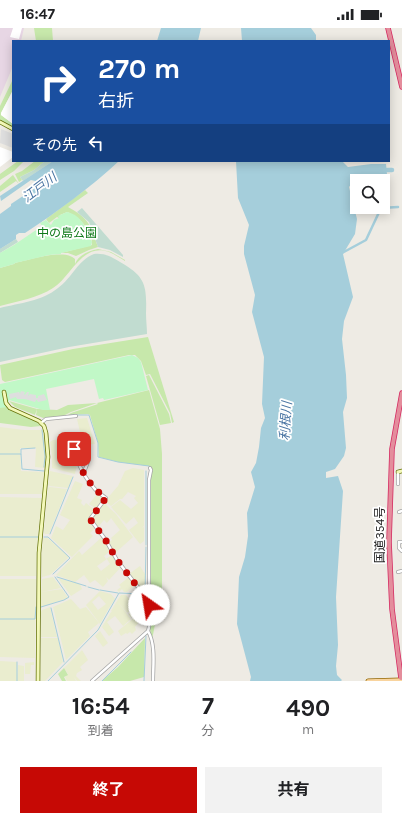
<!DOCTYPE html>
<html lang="ja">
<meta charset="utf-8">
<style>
body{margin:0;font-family:Karla,"Noto Sans JP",sans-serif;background:#f2f2f2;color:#202124;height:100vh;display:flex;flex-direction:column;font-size:15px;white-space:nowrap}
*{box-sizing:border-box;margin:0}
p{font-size:13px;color:#757577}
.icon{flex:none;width:22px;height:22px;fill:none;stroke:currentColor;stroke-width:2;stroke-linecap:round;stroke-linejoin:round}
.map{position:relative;height:653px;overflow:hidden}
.details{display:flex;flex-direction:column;background:#fff;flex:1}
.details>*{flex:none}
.hud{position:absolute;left:12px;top:12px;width:378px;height:122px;border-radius:0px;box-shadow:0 2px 10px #0003;background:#1a4fa0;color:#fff;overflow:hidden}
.controls{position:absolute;left:350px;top:146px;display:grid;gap:8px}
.controls a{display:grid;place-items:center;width:40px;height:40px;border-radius:0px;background:#fff;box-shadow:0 2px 10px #0003;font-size:20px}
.pin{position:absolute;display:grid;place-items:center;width:34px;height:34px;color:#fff;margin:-17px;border-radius:8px;box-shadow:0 2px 6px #0006}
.me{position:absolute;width:44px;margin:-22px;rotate:328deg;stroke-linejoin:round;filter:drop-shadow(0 0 3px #0008)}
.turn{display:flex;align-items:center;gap:14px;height:84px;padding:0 20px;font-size:18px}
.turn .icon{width:52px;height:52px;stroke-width:2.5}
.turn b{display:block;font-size:28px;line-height:34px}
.then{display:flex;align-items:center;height:38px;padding:0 20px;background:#0003;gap:8px;font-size:15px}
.eta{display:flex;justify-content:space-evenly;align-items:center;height:68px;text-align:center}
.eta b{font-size:24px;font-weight:700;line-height:28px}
.button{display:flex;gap:8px;margin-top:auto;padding:8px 20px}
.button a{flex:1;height:46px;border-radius:0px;background:#c60905;color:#fff;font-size:16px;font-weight:700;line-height:46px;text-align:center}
.button a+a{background:#f2f2f2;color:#202124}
.status{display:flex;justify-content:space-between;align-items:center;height:28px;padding:0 20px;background:#fff;direction:ltr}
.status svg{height:11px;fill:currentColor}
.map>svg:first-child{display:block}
.industrial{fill:#e7d6e4}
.farmland{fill:#eaedcf;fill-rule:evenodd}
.grass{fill:#c7e8ab}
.wetland{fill:#c1dcd0}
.park{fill:#c1f8c7}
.parking{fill:#dedede}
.water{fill:#a5cedb}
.pier{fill:#fff}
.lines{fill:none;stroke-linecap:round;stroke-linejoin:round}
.stream{stroke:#a5cedb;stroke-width:1}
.canal{stroke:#a5cedb;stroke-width:2.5}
.river{stroke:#a5cedb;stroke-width:4.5}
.street-casing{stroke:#a5a5a5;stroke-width:4}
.secondary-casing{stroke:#647208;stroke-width:4.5}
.primary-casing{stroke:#936704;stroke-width:5}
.highway-casing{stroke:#d52860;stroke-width:5.5}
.street{stroke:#fff;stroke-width:2.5}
.secondary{stroke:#f3f8b9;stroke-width:3}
.primary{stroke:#f9d49e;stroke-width:3.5}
.highway{stroke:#e48d9c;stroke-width:4}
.route{stroke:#c60905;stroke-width:7;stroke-dasharray:0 12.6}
.labels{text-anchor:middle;stroke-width:3.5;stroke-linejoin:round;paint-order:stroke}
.park-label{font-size:12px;fill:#0e7919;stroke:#fff}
.street-label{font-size:12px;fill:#1e1e1e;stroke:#fff}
.water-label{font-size:13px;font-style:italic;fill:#4a75a3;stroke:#fff}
</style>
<div class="status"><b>16:47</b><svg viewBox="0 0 49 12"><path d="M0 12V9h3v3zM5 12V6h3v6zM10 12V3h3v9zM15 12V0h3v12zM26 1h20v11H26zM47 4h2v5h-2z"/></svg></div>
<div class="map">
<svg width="402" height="653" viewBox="0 0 402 653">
<rect width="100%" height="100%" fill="#eeebe4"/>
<path class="industrial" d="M0 0H24L21 13H13V38L0 69Z"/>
<path class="farmland" d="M87 390 95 416 83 417 77 391Z
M0 399 24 402H43L46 420 45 440 35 439 36 420H20L21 443 44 444 43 466H0Z
M53 412H61V428H59L75 429 77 436 75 446 52 440V428L50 414Z
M76 413 78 420 81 419 84 430H77L73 414Z
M133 440 144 442V498L142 500 144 499V513L140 516 129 502 138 495 134 489 126 496 111 479 120 472 131 481 138 475 134 470 136 468 128 464 122 471H120L111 478 105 473 118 458 125 443Z
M50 443 73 448 68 460 50 458 48 457Z
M75 453 83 456 77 470 82 472 81 475 84 478 86 475 95 482 88 491 95 500 90 505 93 508 72 529 51 510 56 498 63 502 70 492 60 487Z
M50 459 67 461 49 506H45L44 505 48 460Z
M98 465 105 471 96 481 89 476Z
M0 469 42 470 36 548H0Z
M104 475 116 486 133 509 114 526 108 515 112 512 111 510 120 502 111 490 107 495 104 492 97 500 91 490Z
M102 509 110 523 104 528 106 531 112 527 121 539 109 552 106 549 108 553 103 559 95 552 90 555 84 547 75 554 56 547 79 523 82 527ZM107 531 110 536 101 543 97 538Z
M43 510H48L69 529 50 547 42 549 41 532Z
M140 538 145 546V559L141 563 129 546Z
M53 549 61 560 41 564 42 551Z
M129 549 135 557 127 564H124L122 561 119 564 117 562 121 559 119 557Z
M58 550 80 556 82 561 71 568Z
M0 551H36L35 630 0 629Z
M62 561 68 570 41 579V564Z
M100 563 111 566 115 571 109 580 107 578 109 580 100 596 86 577ZM99 568 106 576 98 582 92 574Z
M121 567H126L134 577 133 578 134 580 127 585 117 573Z
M71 571 80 581 86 579 99 595 88 604 90 608 66 632 53 579Z
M117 573 131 591 123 598 115 588 107 594 114 604 109 608 102 599 111 584H112L111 583Z
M50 579 57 609H41V584L42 582Z
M136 579 140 584 132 590 128 586Z
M135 589 139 594 135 599 136 602 132 606 130 604 127 606 126 605 121 608 118 603Z
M100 603 108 615 103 619 95 608Z
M41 610H58L63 634 45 653H40Z
M82 622 88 632 80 639 82 642 77 645 76 648 81 653H77L74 649 76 653H67L65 649 68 646 64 640Z
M0 633 17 634V650L18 637 24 638V653H0Z
M34 634V637H31L30 646H25V635Z"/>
<path class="grass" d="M34 0H52L53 13H36Z
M13 51V62L1 85V87L13 96V99L0 92V78Z
M18 133H24L14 143 0 152V146Z
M35 133H45L34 142 20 149 22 152 19 154 15 146 22 143Z
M13 147 19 156 16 153 0 164V158Z
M85 162 88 165 68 179C90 191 90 197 98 219L89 222 76 228 68 225H61L92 217C93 203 79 188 67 184L60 187 59 190 57 189 49 195 46 191Z
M98 221 111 224 125 232V233C120 230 114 226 109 224 82 214 71 249 53 260 38 270 18 273 0 278V240L14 236 15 235C28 232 65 220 75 231V236C78 227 89 223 98 221Z
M148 309 174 394 172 395 170 385 150 346 146 347 141 333 135 327H129L5 354 2 352 0 337 73 321Z
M149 347 169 386 171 395 160 397 146 348Z
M149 362 160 401 162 426V567L160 570 152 612 150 601V439L149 438 118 434 99 429 98 415 90 387 88 386 68 387 71 385 98 376 97 375 71 384 63 388 43 390 36 387 37 381 57 382 68 377 97 375Z
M9 373 37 381 35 387 15 379Z
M4 375C13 389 31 386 41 398L31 399 0 395V377Z
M145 610 144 649 130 653H102L118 639Z
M64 640 68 647 64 649 66 653H62L58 646Z"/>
<path class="wetland" d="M45 133H53L23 153 20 149 34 142Z
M82 180 123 227V229L110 222 98 219 89 194 77 184Z
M16 211 18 214 0 225V221Z
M94 226C105 225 112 229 120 234 145 248 147 257 146 285 146 292 147 300 147 306L69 319 0 334V280C20 275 42 273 58 260 72 250 78 232 94 226Z"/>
<path class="park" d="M67 184C82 187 87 202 92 214L91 218 61 225V226L49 227 15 235 14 236 0 240V225L14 217 42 198 40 195 46 192 51 197 54 192 59 190 58 188Z
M132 327 138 330 141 334 148 362 104 372 103 370 99 371 94 351 46 361 50 382H43L9 372 7 379 0 380V356Z"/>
<path class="parking" d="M1 101 13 106V120L0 115Z
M21 363 25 364 24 366 25 367 27 364H29L28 368 30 366 36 367V370H38V368L44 366 47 372 38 374 37 372H36L35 374 25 371H17L16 369 10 371 9 366 19 364 20 366Z"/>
<path class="water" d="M161 0H201L198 13H157Z
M241 0H311L316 7V13H242Z
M53 133H119C90 160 57 184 25 205H19L16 207V211L0 221V186L11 178V176L35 160C38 157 37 155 35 153L31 152 1 173 0 168Z
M236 133H342L348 139 371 136H386L387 146 371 147 355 151 349 159 357 191 355 206 343 226 353 269 344 293 342 311 346 347 347 370 343 384 346 420 344 428 335 441 326 444V450L338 448 343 463 336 569 338 617 336 638 337 647 342 652 341 653H250L251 649 237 596 239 549 245 529 248 508 247 485 255 459 251 444 256 435 259 419 261 400 265 390 262 376 264 329 252 284 255 267 244 226V218L249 197 238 170Z"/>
<path class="pier" d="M13 0H22L19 11 10 9Z
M13 62V96L1 87V85Z
M0 119 13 124V129L0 139Z"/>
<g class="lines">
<path class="stream" d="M71 387H89L98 415V429L118 434 149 438
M42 402 45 428 44 439
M0 426H21L22 441 44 443
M21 426V421L35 420
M146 443V517
M50 506 73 449
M0 509H38
M44 509H48L70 530 53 546
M57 549 86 558
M88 559 99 562
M100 562 118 565
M145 566 146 519
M41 579 64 572 69 569 55 549
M51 580 64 634
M0 591H35L36 579
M17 653V634
M48 653 98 602 119 565 142 566
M102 653 131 624
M144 653 146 608"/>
<path class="canal" d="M342 225 366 212 381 180 398 179"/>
<path class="river" d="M382 142H392"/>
<defs>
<path id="street" d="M41 395 46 391 76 388
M74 407C69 422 84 449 94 460 97 464 102 467 106 470L90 491 105 511 117 532 144 567 148 574
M84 444 89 431
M398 444V456
M399 484 402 483
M402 514H399V520L402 523
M398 544 402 543
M148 603C156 617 153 637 153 653
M92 653 148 603 149 599V452L151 442 150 440"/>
<path id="secondary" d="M0 94 13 101
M4 364 6 375 10 380 39 393 44 398 46 405 48 429 39 525 38 653
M398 444 402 443"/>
<path id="primary" d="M368 653 402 652"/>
<path id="highway" d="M388 0 402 59
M401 650 392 581 389 514 392 421 402 365"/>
</defs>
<use href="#street" class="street-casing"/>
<use href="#secondary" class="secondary-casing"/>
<use href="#primary" class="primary-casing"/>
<use href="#highway" class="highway-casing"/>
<use href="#street" class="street"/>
<use href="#secondary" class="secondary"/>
<use href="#primary" class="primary"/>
<use href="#highway" class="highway"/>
</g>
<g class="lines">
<path class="route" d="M74 421C79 441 90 459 106 470L90 491 105 511 117 532 146 570 149 577"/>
</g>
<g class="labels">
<g class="park-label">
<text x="67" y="209">中の島公園</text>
</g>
<g class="street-label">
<text transform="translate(380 507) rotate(-90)" y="4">国道354号</text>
</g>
<g class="water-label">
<text transform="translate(39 159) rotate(-37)" y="5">江戸川</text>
<text transform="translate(285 393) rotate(-86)" y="5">利根川</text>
</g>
</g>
</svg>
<div class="controls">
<a><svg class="icon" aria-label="search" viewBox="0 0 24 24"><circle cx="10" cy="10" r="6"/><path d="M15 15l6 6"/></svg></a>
</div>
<div class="pin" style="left:74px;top:421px;background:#d93025"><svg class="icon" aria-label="arrive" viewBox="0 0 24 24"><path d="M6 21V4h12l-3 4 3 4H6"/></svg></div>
<svg class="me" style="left:149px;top:577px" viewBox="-20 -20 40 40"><circle r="19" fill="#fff"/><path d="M0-13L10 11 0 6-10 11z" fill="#c60905"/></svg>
<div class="hud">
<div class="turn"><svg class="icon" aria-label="right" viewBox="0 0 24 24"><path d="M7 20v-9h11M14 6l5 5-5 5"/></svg><div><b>270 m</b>右折</div></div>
<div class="then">その先<svg class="icon" aria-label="left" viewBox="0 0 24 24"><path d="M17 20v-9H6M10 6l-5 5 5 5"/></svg></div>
</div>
</div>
<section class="details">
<div class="eta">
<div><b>16:54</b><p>到着</p></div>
<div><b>7</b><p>分</p></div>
<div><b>490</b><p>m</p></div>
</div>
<div class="button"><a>終了</a><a>共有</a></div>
</section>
